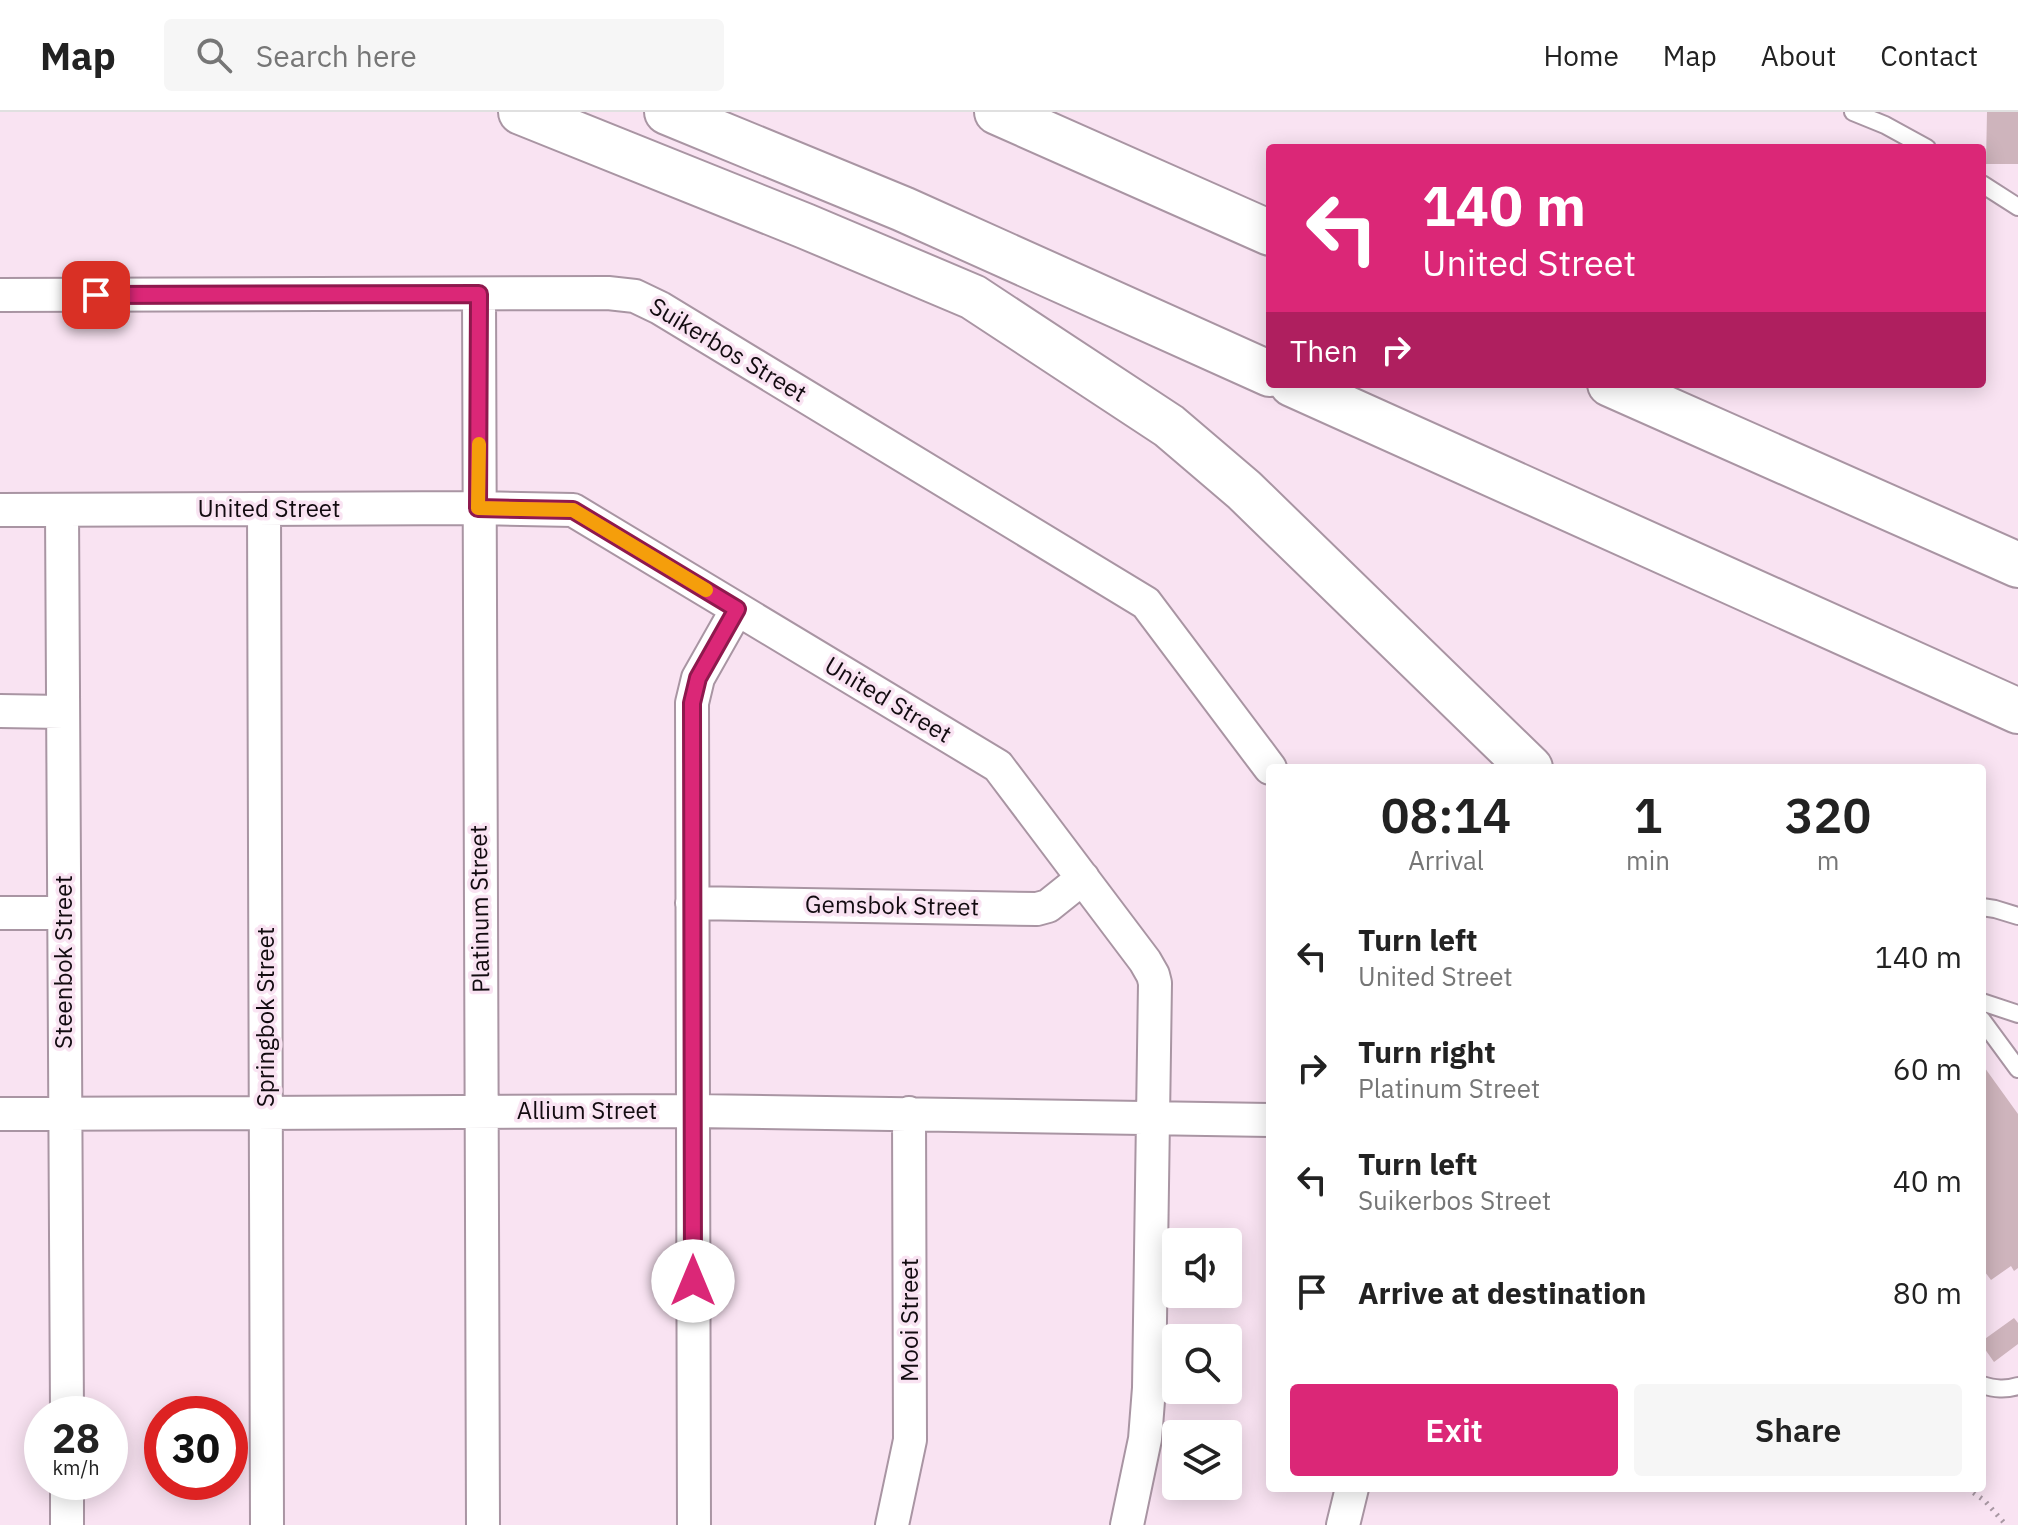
<!DOCTYPE html>
<style>
body{margin:0;font-family:"IBM Plex Sans",sans-serif;background:#f6f6f6;color:#222;height:100vh;display:flex;flex-direction:column;font-size:30px;white-space:nowrap}
*{box-sizing:border-box;margin:0}
p{font-size:26px;color:#767676}
.icon{flex:none;width:44px;height:44px;fill:none;stroke:currentColor;stroke-width:2;stroke-linecap:round;stroke-linejoin:round}
.map{position:relative;flex:1;overflow:hidden}
.side{position:absolute;left:1266px;top:652px;width:720px;height:728px;display:flex;flex-direction:column;background:#fff;border-radius:8px;box-shadow:0 4px 20px #0003}
.side>*{flex:none}
.banner{position:absolute;left:1266px;top:32px;width:720px;height:244px;border-radius:8px;box-shadow:0 4px 20px #0003;background:#db2777;color:#fff;overflow:hidden}
.fabs{position:absolute;left:1162px;top:1116px;display:grid;gap:16px}
.fabs a{display:grid;place-items:center;width:80px;height:80px;border-radius:8px;background:#fff;box-shadow:0 4px 20px #0003;font-size:40px}
.speed{position:absolute;left:24px;top:1284px;display:flex;gap:16px;font-size:40px;font-weight:700;text-align:center}
.speed>*{display:grid;place-content:center;width:104px;height:104px;border-radius:50%;background:#fff;box-shadow:0 4px 20px #0003;line-height:1}
.speed small{font-size:20px;font-weight:400}
.speed .limit{border:12px solid #d22;background:#fff;color:#111}
.pin{position:absolute;display:grid;place-items:center;width:68px;height:68px;color:#fff;margin:-34px;border-radius:16px;box-shadow:0 4px 12px #0006}
.me{position:absolute;width:88px;margin:-44px;rotate:0deg;stroke-linejoin:round;filter:drop-shadow(0 0 6px #0008)}
.turn{display:flex;align-items:center;gap:28px;height:168px;padding:0 24px;font-size:36px}
.turn .icon{width:104px;height:104px;stroke-width:2.5}
.turn b{display:block;font-size:56px;line-height:68px}
.then{display:flex;align-items:center;height:76px;padding:0 24px;background:#0003;gap:16px;font-size:30px}
.eta{display:flex;justify-content:space-evenly;align-items:center;height:136px;text-align:center}
.eta b{font-size:48px;font-weight:600;line-height:56px}
.action{display:flex;gap:16px;margin-top:auto;padding:16px 24px}
.action a{flex:1;height:92px;border-radius:8px;background:#db2777;color:#fff;font-size:32px;font-weight:600;line-height:92px;text-align:center}
.action a+a{background:#f6f6f6;color:#222}
ul{padding:0;list-style:none}
li{display:flex;align-items:center;gap:24px;height:112px;padding:0 24px}
li div{flex:1}
li b{display:block;font-size:30px}
li em{font-style:normal}
header{display:flex;align-items:center;gap:48px;box-sizing:border-box;height:112px;padding:0 40px;background:#fff;border-bottom:2px solid #e0e0e0}
header strong{font-size:38px}
nav{display:flex;gap:44px;margin-inline-start:auto;font-size:28px}
.search{width:560px;height:72px;background:#f6f6f6;display:flex;align-items:center;gap:20px;box-sizing:border-box;padding:0 28px;border-radius:8px;color:#767676;font-size:30px}
.map>svg:first-child{display:block}
.building{fill:#ceb4bc}
.lines{fill:none;stroke-linecap:round;stroke-linejoin:round}
.lane-casing{stroke:#a995a3;stroke-width:20}
.street-casing{stroke:#a995a3;stroke-width:36}
.highway-casing{stroke:#a995a3;stroke-width:48}
.path{stroke:#a898a3;stroke-width:5;stroke-dasharray:2 6;stroke-linecap:butt}
.lane{stroke:#fff;stroke-width:16}
.street{stroke:#fff;stroke-width:32}
.highway{stroke:#fff;stroke-width:44}
.route-casing{stroke:#8e194d;stroke-width:20}
.route{stroke:#db2777;stroke-width:14}
.slow{stroke:#f59e0b;stroke-width:14}
.labels{text-anchor:middle;stroke-width:7;stroke-linejoin:round;paint-order:stroke}
.street-label{font-size:24px;fill:#120b10;stroke:#f9e3f2}
</style>
<header>
<strong>Map</strong>
<div class="search"><svg class="icon" aria-label="search" viewBox="0 0 24 24"><circle cx="10" cy="10" r="6"/><path d="M15 15l6 6"/></svg>Search here</div>
<nav><a>Home</a><a>Map</a><a>About</a><a>Contact</a></nav>
</header>
<div class="map">
<svg width="2018" height="1413" viewBox="0 0 2018 1413">
<rect width="100%" height="100%" fill="#f9e3f2"/>
<path class="building" d="M1987 0H2018V52H1986Z
M1982 952 2018 1002V1156L2014 1159 2011 1154 1991 1168 1982 1156V1142L1986 1140 1982 1134Z
M2014 1206 2018 1211V1232L1994 1250 1982 1233V1229Z"/>
<g class="lines">
<defs>
<path id="lane" d="M1853 0 1885 13 1927 36
M1982 72 2018 95
M1982 795 1995 797 2018 804
M1982 890 2018 902
M1982 908 2018 957
M1982 1273C1995 1277 2005 1278 2018 1274"/>
<path id="street" d="M479 182 483 1413
M0 183 608 181 635 184 660 196 1146 491 1270 656
M264 397 267 1413
M0 398 478 396 573 398 998 654 1145 849 1153 863 1155 871 1149 1276 1145 1327 1127 1413
M62 398 67 1302
M0 599 63 600
M692 791 1037 797 1048 794 1083 766
M0 801H64
M0 1002 693 999 1270 1008
M67 1370V1413
M694 1413 692 591 698 566 737 497
M892 1413 910 1328 909 1001
M1343 1413 1352 1376"/>
<path id="highway" d="M521 0 805 114 973 185 1169 314 1244 378 1530 656
M667 0 903 97 1270 262
M997 0 1270 121
M1292 272 2018 599
M1610 272 2018 453"/>
</defs>
<use href="#lane" class="lane-casing"/>
<use href="#street" class="street-casing"/>
<use href="#highway" class="highway-casing"/>
<path class="path" d="M1967 1376 1985 1389 2006 1413"/>
<use href="#lane" class="lane"/>
<use href="#street" class="street"/>
<use href="#highway" class="highway"/>
</g>
<g class="lines">
<defs>
<path id="route" d="M96 183 479 182 478 396 573 398 737 497 698 566 692 591 693 1169"/>
</defs>
<use href="#route" class="route-casing"/>
<use href="#route" class="route"/>
<path class="slow" d="M479 332 478 396 573 398 706 478"/>
</g>
<g class="labels">
<g class="street-label">
<text transform="translate(728 238) rotate(31)" y="8">Suikerbos Street</text>
<text x="269" y="405">United Street</text>
<text transform="translate(888 588) rotate(31)" y="8">United Street</text>
<text transform="translate(892 794) rotate(1)" y="8">Gemsbok Street</text>
<text transform="translate(480 797) rotate(-91)" y="8">Platinum Street</text>
<text transform="translate(64 850) rotate(-90)" y="8">Steenbok Street</text>
<text transform="translate(266 905) rotate(-90)" y="8">Springbok Street</text>
<text x="587" y="1007">Allium Street</text>
<text transform="translate(910 1208) rotate(-90)" y="8">Mooi Street</text>
</g>
</g>
</svg>
<div class="fabs">
<a><svg class="icon" aria-label="sound" viewBox="0 0 24 24"><path d="M4 9h4l5-4v14l-5-4H4zM17 9q2 3 0 6"/></svg></a>
<a><svg class="icon" aria-label="search" viewBox="0 0 24 24"><circle cx="10" cy="10" r="6"/><path d="M15 15l6 6"/></svg></a>
<a><svg class="icon" aria-label="layers" viewBox="0 0 24 24"><path d="M12 4l9 5-9 5-9-5zM3 14l9 5 9-5"/></svg></a>
</div>
<div class="speed"><div>28<small>km/h</small></div><div class="limit">30</div></div>
<div class="pin" style="left:96px;top:183px;background:#d93025"><svg class="icon" aria-label="arrive" viewBox="0 0 24 24"><path d="M6 21V4h12l-3 4 3 4H6"/></svg></div>
<svg class="me" style="left:693px;top:1169px" viewBox="-20 -20 40 40"><circle r="19" fill="#fff"/><path d="M0-13L10 11 0 6-10 11z" fill="#db2777"/></svg>
<div class="banner">
<div class="turn"><svg class="icon" aria-label="left" viewBox="0 0 24 24"><path d="M17 20v-9H6M10 6l-5 5 5 5"/></svg><div><b>140 m</b>United Street</div></div>
<div class="then">Then<svg class="icon" aria-label="right" viewBox="0 0 24 24"><path d="M7 20v-9h11M14 6l5 5-5 5"/></svg></div>
</div>
<section class="side">
<div class="eta">
<div><b>08:14</b><p>Arrival</p></div>
<div><b>1</b><p>min</p></div>
<div><b>320</b><p>m</p></div>
</div>
<ul>
<li><svg class="icon" aria-label="left" viewBox="0 0 24 24"><path d="M17 20v-9H6M10 6l-5 5 5 5"/></svg><div><b>Turn left</b><p>United Street</p></div><em>140 m</em></li>
<li><svg class="icon" aria-label="right" viewBox="0 0 24 24"><path d="M7 20v-9h11M14 6l5 5-5 5"/></svg><div><b>Turn right</b><p>Platinum Street</p></div><em>60 m</em></li>
<li><svg class="icon" aria-label="left" viewBox="0 0 24 24"><path d="M17 20v-9H6M10 6l-5 5 5 5"/></svg><div><b>Turn left</b><p>Suikerbos Street</p></div><em>40 m</em></li>
<li><svg class="icon" aria-label="arrive" viewBox="0 0 24 24"><path d="M6 21V4h12l-3 4 3 4H6"/></svg><div><b>Arrive at destination</b></div><em>80 m</em></li>
</ul>
<div class="action"><a>Exit</a><a>Share</a></div>
</section>
</div>
